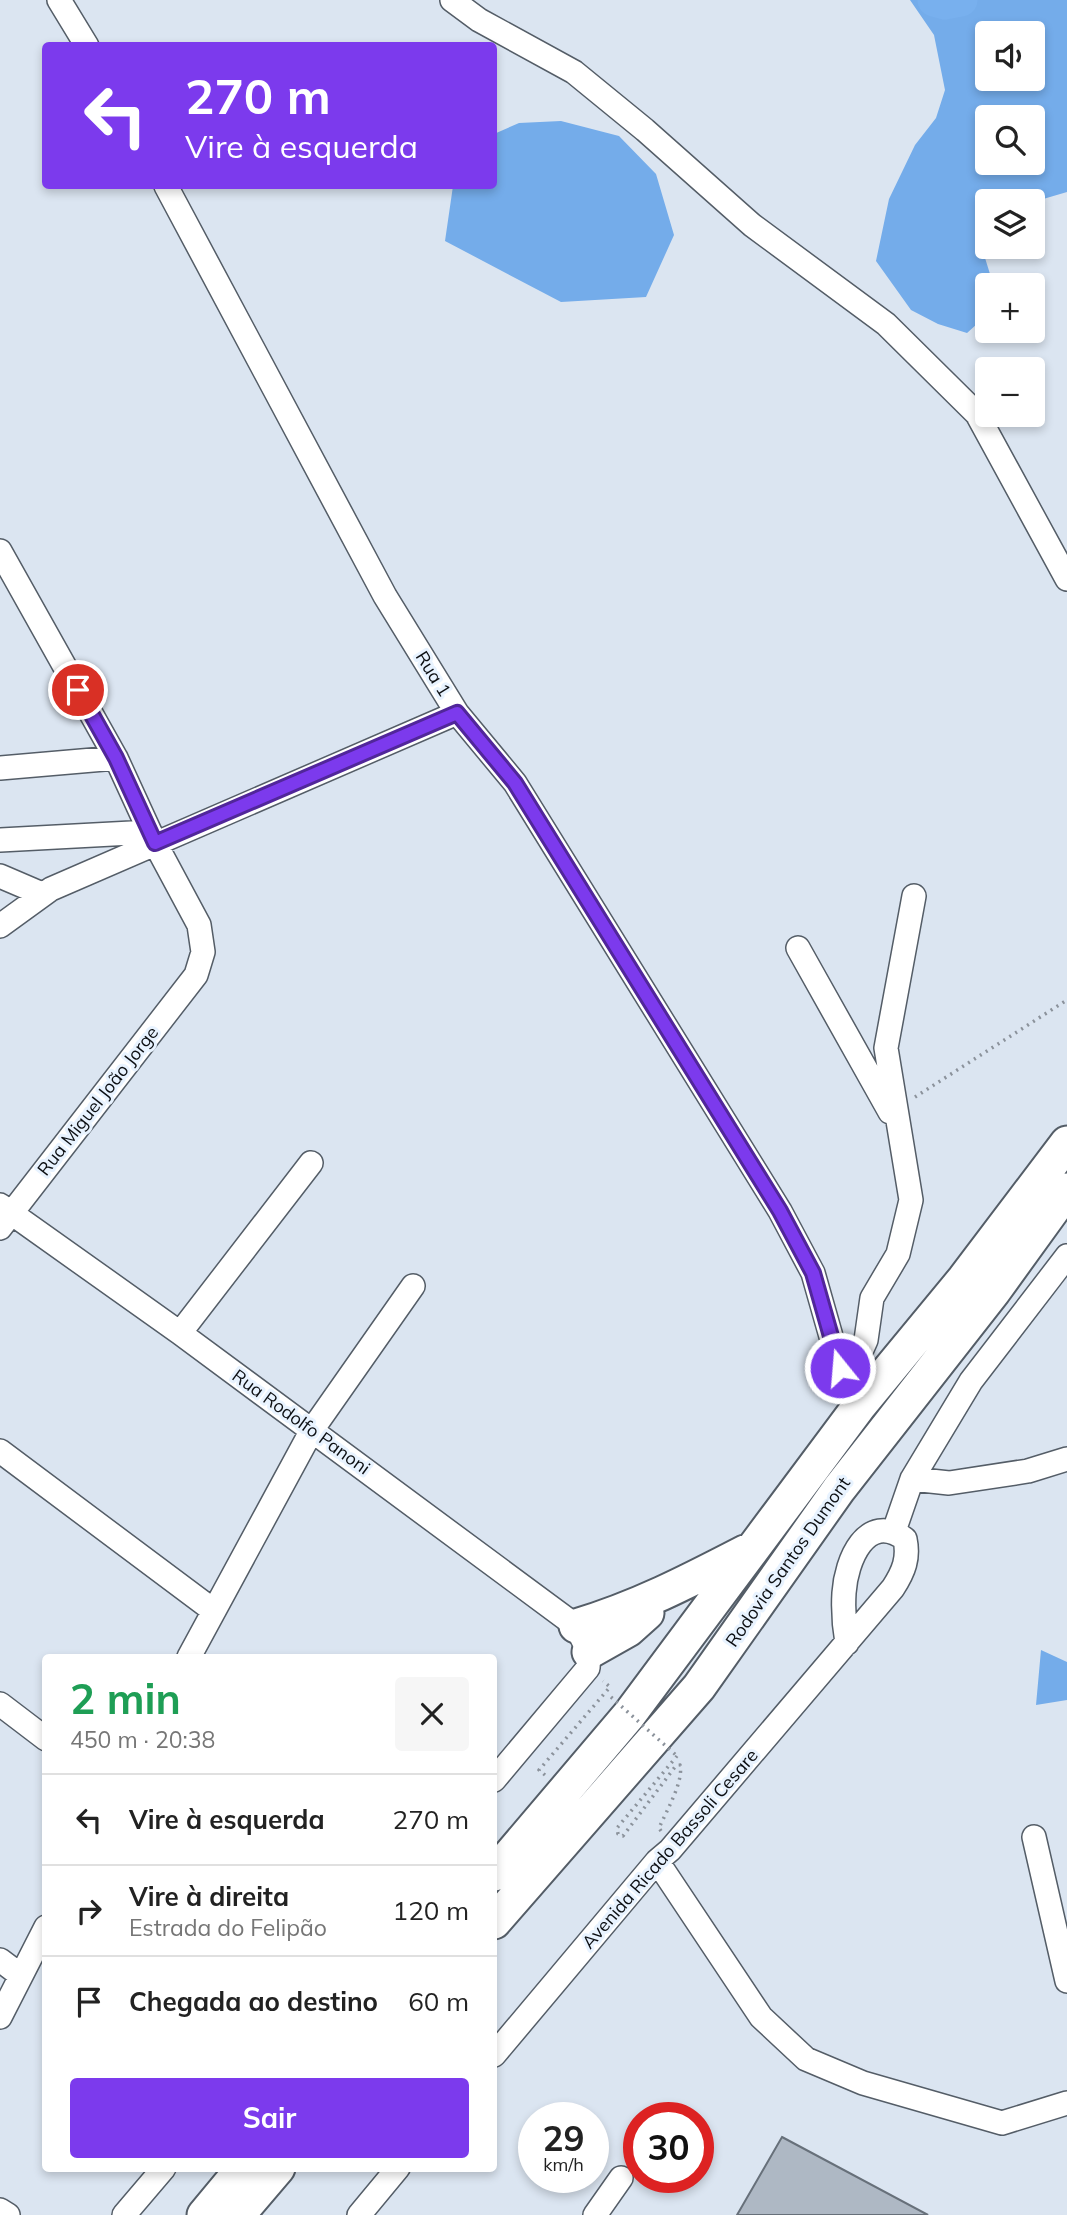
<!DOCTYPE html>
<html lang="pt">
<meta charset="utf-8">
<style>
body{margin:0;font-family:Mulish,sans-serif;background:#f6f6f6;color:#222;height:100vh;display:flex;flex-direction:column;font-size:26px;white-space:nowrap}
*{box-sizing:border-box;margin:0}
p{font-size:23px;color:#767676}
.icon{flex:none;width:38px;height:38px;fill:none;stroke:currentColor;stroke-width:2;stroke-linecap:round;stroke-linejoin:round}
.map{position:relative;flex:1;overflow:hidden}
.panel{position:absolute;left:42px;top:1654px;width:455px;height:518px;display:flex;flex-direction:column;background:#fff;border-radius:7px;box-shadow:0 4px 10px #0003}
.panel>*{flex:none}
.banner{position:absolute;left:42px;top:42px;width:455px;height:147px;border-radius:7px;box-shadow:0 4px 10px #0003;background:#7c3aed;color:#fff;overflow:hidden}
.buttons{position:absolute;left:975px;top:21px;display:grid;gap:14px}
.buttons a{display:grid;place-items:center;width:70px;height:70px;border-radius:7px;background:#fff;box-shadow:0 4px 10px #0003;font-size:35px}
.speed{position:absolute;left:518px;top:2102px;display:flex;gap:14px;font-size:35px;font-weight:700;text-align:center}
.speed>*{display:grid;place-content:center;width:91px;height:91px;border-radius:50%;background:#fff;box-shadow:0 4px 10px #0003;line-height:1}
.speed small{font-size:18px;font-weight:400}
.speed .limit{border:10px solid #d22;background:#fff;color:#111}
.pin{position:absolute;display:grid;place-items:center;width:60px;height:60px;color:#fff;margin:-30px;border:4px solid #fff;border-radius:50%;box-shadow:0 2px 7px #0007}
.me{position:absolute;width:77px;margin:-38px;rotate:343deg;stroke-linejoin:round;filter:drop-shadow(0 0 5px #0008)}
.turn{display:flex;align-items:center;gap:24px;height:147px;padding:0 28px;font-size:32px}
.turn .icon{width:91px;height:91px;stroke-width:2.5}
.turn b{display:block;font-size:49px;line-height:60px}
.round{display:grid;place-items:center;flex:none;width:74px;height:74px;border-radius:7px;background:#f6f6f6}
.headline{display:flex;align-items:center;justify-content:space-between;height:119px;padding:0 28px}
h1{font-size:42px;font-weight:700;line-height:52px;color:#1e9e55}
.cta{display:flex;gap:14px;margin-top:auto;padding:14px 28px}
.cta a{flex:1;height:80px;border-radius:7px;background:#7c3aed;color:#fff;font-size:28px;font-weight:700;line-height:80px;text-align:center}
ul{padding:0;list-style:none}
li{display:flex;align-items:center;gap:21px;height:91px;padding:0 28px;border-top:2px solid #e0e0e0}
li div{flex:1}
li b{display:block;font-size:26px}
li em{font-style:normal}
.map>svg:first-child{display:block}
.forest{fill:#74acea;fill-rule:evenodd}
.lines{fill:none;stroke-linecap:round;stroke-linejoin:round}
.river{stroke:#78b0ee;stroke-width:33}
.building{fill:#aeb8c4;stroke:#67707a;stroke-width:2}
.minor-casing{stroke:#545d67;stroke-width:26}
.highway-casing{stroke:#545d67;stroke-width:37}
.path{stroke:#8b929b;stroke-width:3.5;stroke-dasharray:2 5;stroke-linecap:butt}
.minor{stroke:#fff;stroke-width:23}
.highway{stroke:#fff;stroke-width:33}
.path-bridge{stroke:#8b929b;stroke-width:3.5;stroke-dasharray:2 5;stroke-linecap:butt}
.route-casing{stroke:#51269a;stroke-width:18}
.route{stroke:#7c3aed;stroke-width:12}
.labels{text-anchor:middle;stroke-width:6;stroke-linejoin:round;paint-order:stroke}
.street-label{font-size:18px;fill:#0c0f13;stroke:#e8f3ff}
</style>
<div class="map">
<svg width="1067" height="2215" viewBox="0 0 1067 2215">
<rect width="100%" height="100%" fill="#dbe5f1"/>
<path class="forest" d="M910 0H1067V192L1033 202 987 201 981 245 990 274V285H987V315L967 333 938 324 911 310 876 261 889 199 915 145 936 118 945 90 934 35ZM987 33H1032V79H987ZM987 117H1032V163H987Z
M561 121 619 136 656 174 674 235 646 297 561 302 445 241 453 186H494V134L519 123Z
M1041 1650 1067 1662V1700L1036 1705Z"/>
<g class="lines">
<path class="river" d="M934 0 945 3 961 0"/>
</g>
<path class="building" d="M782 2137 928 2215H737Z"/>
<g class="lines">
<defs>
<path id="minor" d="M59 0 87 46
M452 0 479 20 574 72 645 130 752 225 886 324 977 414 1067 579
M166 186 385 596 457 713 515 783 780 1211 813 1273 840 1368 858 1358 866 1340 872 1298 898 1254 911 1200 886 1048 914 896
M0 551 116 758 155 843 199 925 203 952 196 975 0 1228
M0 768 116 758
M0 840 150 832
M0 876 42 894
M0 926 51 889 457 713
M798 948 890 1112
M0 1205 180 1333 576 1626 589 1652 588 1668 494 1780
M180 1333 311 1163
M0 1451 214 1611
M912 1479 949 1483 1028 1471 1067 1459
M894 1531 912 1479 971 1381 1067 1256
M189 1657 312 1430 413 1286
M0 1704 46 1739
M1034 1837 1067 1981
M657 1861 761 2017 806 2059 863 2083 1002 2123 1067 2103
M0 1960 20 1975
M0 2017 46 1927
M494 2055 657 1861 670 1850 893 1588C904 1571 909 1558 905 1539 866 1511 846 1561 844 1593 843 1610 844 1626 847 1643
M0 2210 8 2215
M124 2215 164 2168
M359 2215 398 2168
M595 2215 621 2178"/>
<path id="highway" d="M576 1626C637 1608 689 1581 745 1552
M589 1652 628 1630 647 1613
M494 1874 629 1715 860 1405 964 1279 1067 1143
M494 1922 699 1687 839 1489 994 1291 1067 1190
M204 2215 243 2168
M238 2215 278 2168"/>
</defs>
<use href="#minor" class="minor-casing"/>
<use href="#highway" class="highway-casing"/>
<path class="path" d="M915 1097 1067 1000
M545 1775 539 1770 610 1687 603 1681
M661 1831 659 1828C666 1812 684 1781 680 1765L675 1767 623 1836 618 1834 617 1828 677 1756"/>
<use href="#minor" class="minor"/>
<use href="#highway" class="highway"/>
<path class="path-bridge" d="M611 1697 677 1756"/>
</g>
<g class="lines">
<defs>
<path id="route" d="M78 690 116 758 155 843 457 713 515 783 780 1211 813 1273 840 1368"/>
</defs>
<use href="#route" class="route-casing"/>
<use href="#route" class="route"/>
</g>
<g class="labels">
<g class="street-label">
<text transform="translate(433 674) rotate(58)" y="6">Rua 1</text>
<text transform="translate(98 1101) rotate(-52)" y="6">Rua Miguel João Jorge</text>
<text transform="translate(301 1422) rotate(36)" y="6">Rua Rodolfo Panoni</text>
<text transform="translate(788 1562) rotate(-55)" y="6">Rodovia Santos Dumont</text>
<text transform="translate(670 1849) rotate(-49)" y="6">Avenida Ricado Bassoli Cesare</text>
</g>
</g>
</svg>
<div class="buttons">
<a><svg class="icon" aria-label="sound" viewBox="0 0 24 24"><path d="M4 9h4l5-4v14l-5-4H4zM17 9q2 3 0 6"/></svg></a>
<a><svg class="icon" aria-label="search" viewBox="0 0 24 24"><circle cx="10" cy="10" r="6"/><path d="M15 15l6 6"/></svg></a>
<a><svg class="icon" aria-label="layers" viewBox="0 0 24 24"><path d="M12 4l9 5-9 5-9-5zM3 14l9 5 9-5"/></svg></a>
<a>+</a>
<a>−</a>
</div>
<div class="speed"><div>29<small>km/h</small></div><div class="limit">30</div></div>
<div class="pin" style="left:78px;top:690px;background:#d93025"><svg class="icon" aria-label="arrive" viewBox="0 0 24 24"><path d="M6 21V4h12l-3 4 3 4H6"/></svg></div>
<svg class="me" style="left:840px;top:1368px" viewBox="-20 -20 40 40"><circle r="17" fill="#7c3aed" stroke="#fff" stroke-width="3"/><path d="M0-11L8 9 0 5-8 9z" fill="#fff"/></svg>
<div class="banner">
<div class="turn"><svg class="icon" aria-label="left" viewBox="0 0 24 24"><path d="M17 20v-9H6M10 6l-5 5 5 5"/></svg><div><b>270 m</b>Vire à esquerda</div></div>
</div>
<section class="panel">
<div class="headline"><div><h1>2 min</h1><p>450 m · 20:38</p></div><a class="round"><svg class="icon" aria-label="close" viewBox="0 0 24 24"><path d="M6 6l12 12M18 6L6 18"/></svg></a></div>
<ul>
<li><svg class="icon" aria-label="left" viewBox="0 0 24 24"><path d="M17 20v-9H6M10 6l-5 5 5 5"/></svg><div><b>Vire à esquerda</b></div><em>270 m</em></li>
<li><svg class="icon" aria-label="right" viewBox="0 0 24 24"><path d="M7 20v-9h11M14 6l5 5-5 5"/></svg><div><b>Vire à direita</b><p>Estrada do Felipão</p></div><em>120 m</em></li>
<li><svg class="icon" aria-label="arrive" viewBox="0 0 24 24"><path d="M6 21V4h12l-3 4 3 4H6"/></svg><div><b>Chegada ao destino</b></div><em>60 m</em></li>
</ul>
<div class="cta"><a>Sair</a></div>
</section>
</div>
